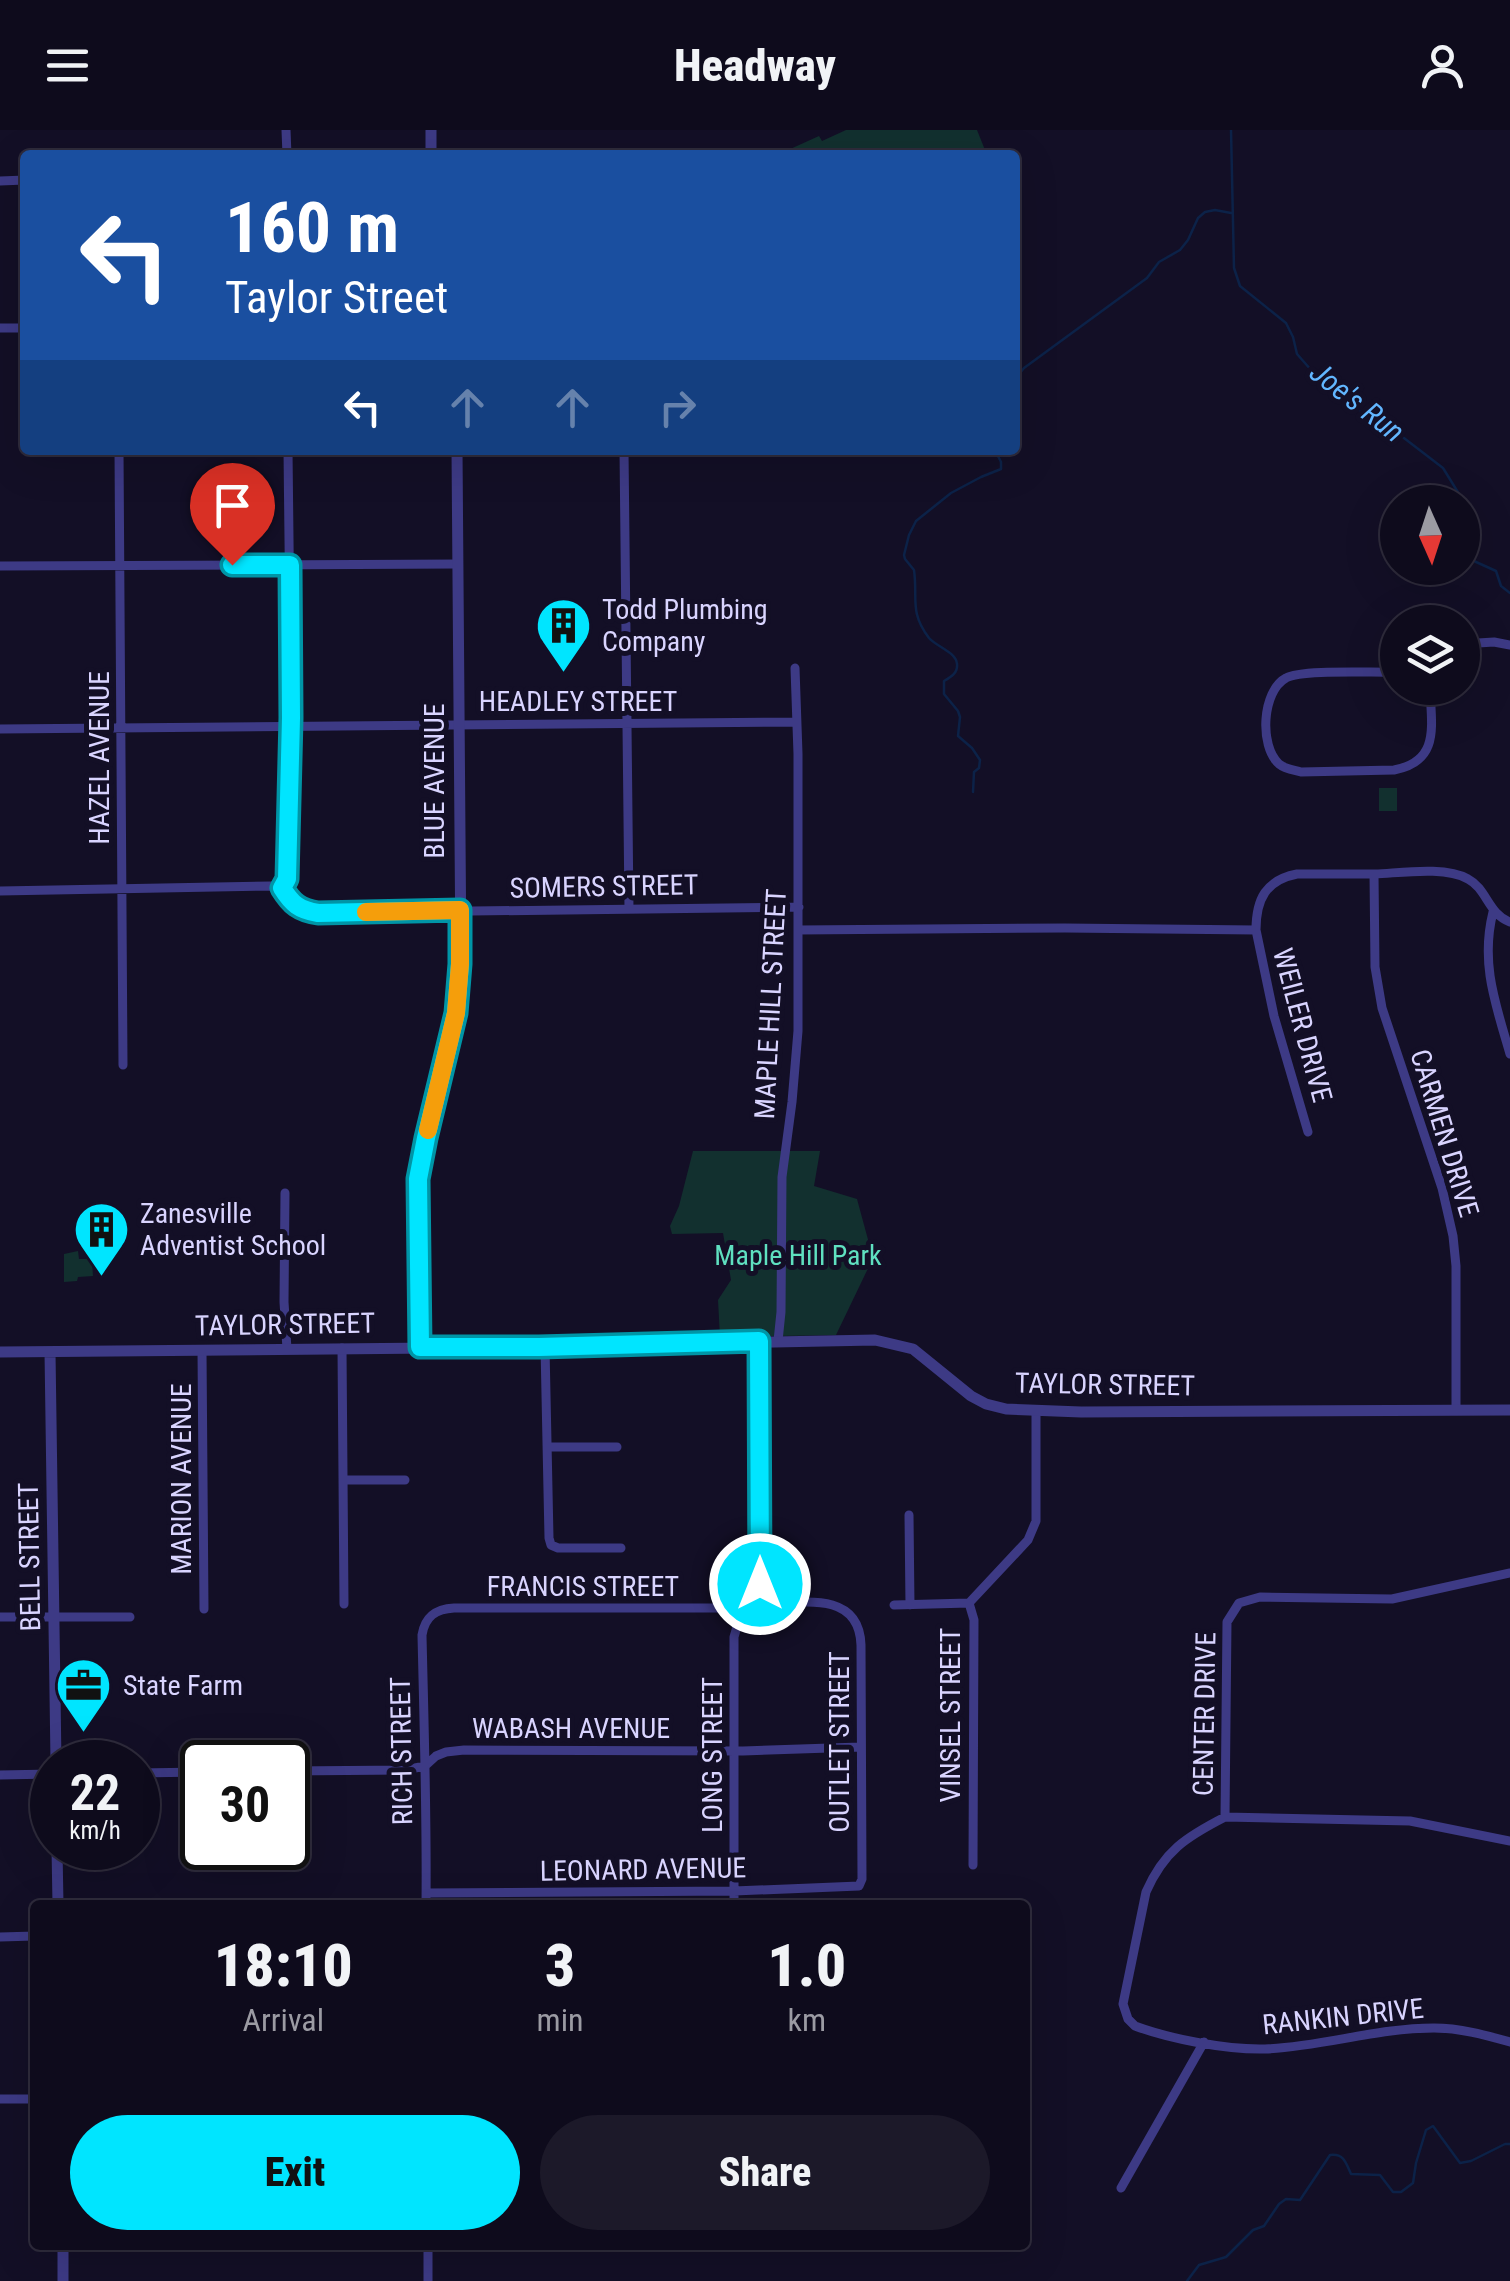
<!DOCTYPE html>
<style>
body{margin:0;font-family:"Roboto Condensed",sans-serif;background:#1c1929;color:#f1f3f6;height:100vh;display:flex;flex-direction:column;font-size:38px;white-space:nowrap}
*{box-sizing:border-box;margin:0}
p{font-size:32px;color:#9b9ba3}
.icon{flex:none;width:55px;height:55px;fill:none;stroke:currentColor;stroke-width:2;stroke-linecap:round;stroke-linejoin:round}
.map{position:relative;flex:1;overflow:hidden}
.details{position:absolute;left:30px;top:1770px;width:1000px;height:350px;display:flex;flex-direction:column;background:#0e0b1c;border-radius:10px;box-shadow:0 10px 40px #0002,0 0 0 2px #2e2b3b}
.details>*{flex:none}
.hud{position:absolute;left:20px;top:20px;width:1000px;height:305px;border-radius:10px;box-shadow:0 10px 40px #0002,0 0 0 2px #2e2b3b;background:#1a4fa0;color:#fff;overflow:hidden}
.needle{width:65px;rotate:177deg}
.fabs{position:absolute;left:1380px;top:355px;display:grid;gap:20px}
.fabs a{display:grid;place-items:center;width:100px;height:100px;border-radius:50%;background:#0e0b1c;box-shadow:0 10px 40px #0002,0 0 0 2px #2e2b3b;font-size:50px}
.speed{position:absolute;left:30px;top:1610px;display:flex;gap:20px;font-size:50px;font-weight:700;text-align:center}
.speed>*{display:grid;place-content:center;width:130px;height:130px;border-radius:50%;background:#0e0b1c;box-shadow:0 10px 40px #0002,0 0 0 2px #2e2b3b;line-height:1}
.speed small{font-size:25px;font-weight:400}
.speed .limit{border:5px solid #111;border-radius:15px;background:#fff;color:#111}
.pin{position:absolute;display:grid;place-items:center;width:85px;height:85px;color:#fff;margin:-102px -42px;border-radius:50% 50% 50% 0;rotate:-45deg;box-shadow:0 0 10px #0007}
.pin .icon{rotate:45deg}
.me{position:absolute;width:110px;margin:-55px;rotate:0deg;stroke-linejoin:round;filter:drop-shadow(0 0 8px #0008)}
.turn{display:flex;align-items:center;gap:35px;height:210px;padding:0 40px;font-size:45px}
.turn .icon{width:130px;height:130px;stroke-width:2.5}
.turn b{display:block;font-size:70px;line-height:85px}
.lanes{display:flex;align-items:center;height:95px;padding:0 40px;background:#0003;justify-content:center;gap:50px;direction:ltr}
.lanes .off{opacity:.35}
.eta{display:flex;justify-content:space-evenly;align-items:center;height:170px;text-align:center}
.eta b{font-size:60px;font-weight:800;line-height:70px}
.primary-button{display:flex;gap:20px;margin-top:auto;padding:20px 40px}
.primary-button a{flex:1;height:115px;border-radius:60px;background:#00e5ff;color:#111;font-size:40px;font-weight:800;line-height:115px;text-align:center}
.primary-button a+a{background:#1c1929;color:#f1f3f6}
header{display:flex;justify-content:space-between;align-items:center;height:130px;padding:0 40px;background:#0e0b1c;font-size:45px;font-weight:800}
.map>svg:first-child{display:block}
.green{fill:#12302f}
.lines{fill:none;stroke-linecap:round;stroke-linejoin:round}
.stream{stroke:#0c2248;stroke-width:2.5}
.minor{stroke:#3d3a85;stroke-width:9}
.tertiary{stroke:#3d3a85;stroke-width:11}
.route-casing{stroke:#0095a6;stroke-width:25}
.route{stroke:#00e5ff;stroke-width:18}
.slow{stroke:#f59e0b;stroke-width:18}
.labels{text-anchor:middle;stroke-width:10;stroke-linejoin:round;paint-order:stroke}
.poi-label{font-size:28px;fill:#d9d4ff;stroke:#130f26;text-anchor:start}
.street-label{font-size:28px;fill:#d9d4ff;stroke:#130f26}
.park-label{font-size:28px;fill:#5fe0c0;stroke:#130f26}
.water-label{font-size:30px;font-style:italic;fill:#62b6ff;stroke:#130f26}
</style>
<header><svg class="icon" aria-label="menu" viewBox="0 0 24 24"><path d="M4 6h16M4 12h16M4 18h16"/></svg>Headway<svg class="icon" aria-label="person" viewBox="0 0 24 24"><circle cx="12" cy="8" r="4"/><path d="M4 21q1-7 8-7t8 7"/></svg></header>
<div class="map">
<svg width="1510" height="2151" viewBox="0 0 1510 2151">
<rect width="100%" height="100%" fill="#130f26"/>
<path class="green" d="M846 0H977L987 25H777L819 6 822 11Z
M1379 658H1397V681H1379Z
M693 1021H820L814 1056 857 1069 873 1128 836 1205 720 1207 718 1170 731 1150 723 1103 672 1104 670 1096 679 1076Z
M78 1121 79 1129H88V1131H92L93 1146 78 1147 77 1151 64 1152V1124Z"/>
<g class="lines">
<path class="stream" d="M1231 0 1234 138 1240 156 1286 193 1293 207 1297 224 1319 249 1352 277 1387 295 1443 338 1472 385 1471 398 1463 416 1465 427 1496 441 1501 456 1510 463
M1015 249 1024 238 1147 148 1159 132 1180 120 1188 110 1198 88 1205 82 1215 80 1231 83
M1015 285 1019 295 1015 302
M973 662 974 642 979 638 980 630 972 618 958 606 960 587 958 581 944 564V551C951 547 958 543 957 534 956 522 937 517 929 508 909 482 918 468 914 440L905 429 904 425 909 405 916 391 951 363 981 347 1001 339V332L995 320
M1187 2151 1199 2135 1226 2127 1253 2100 1264 2096 1279 2074 1286 2069 1300 2070 1330 2025C1344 2023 1346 2033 1351 2044L1380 2045 1393 2062H1401L1413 2053 1416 2033 1426 2000 1433 1996 1460 2033 1471 2031 1505 2014H1510"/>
<path class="minor" d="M286 0 287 25
M0 51 25 50
M0 198H25
M119 320 123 935
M624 320 629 779
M0 436 458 434
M1462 514 1494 512 1510 515
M1398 542C1376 543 1301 539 1286 548 1262 561 1259 616 1279 634 1285 639 1294 640 1301 642L1394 640C1441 631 1431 595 1430 558
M0 599 795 592
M1374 744 1375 837 1382 878 1442 1058 1453 1106 1456 1136V1279
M282 758 287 749 291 588 288 320
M0 761 270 756 282 758C292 774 299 780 318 783L799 777
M1493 782C1480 834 1496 875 1510 924
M798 800 1065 798 1256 800C1256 769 1266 750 1297 744 1323 744 1349 744 1375 744 1401 743 1445 736 1468 749 1487 759 1488 784 1510 792
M1256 800 1274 886 1308 1002
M285 1063 284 1172 287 1219
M778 1211 781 1182 782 1047 792 972 798 901V624L795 538
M545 1217 549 1408 551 1415 558 1418H621
M342 1218 344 1474
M202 1220 204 1479
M547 1317H617
M343 1350H405
M909 1385 910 1475
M1510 1443 1392 1469 1260 1467 1239 1473 1227 1492 1225 1687 1410 1691 1510 1711
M755 1475 760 1454 761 1428 759 1211
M894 1475 969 1473
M0 1487H130
M288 1641 405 1640 425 1636 436 1626 446 1622 464 1620 743 1621 860 1617
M138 1643 202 1642
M0 1645 52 1644
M1225 1687C1186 1707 1164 1721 1146 1762L1123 1874 1128 1889 1135 1896C1170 1909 1227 1920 1265 1919 1321 1917 1377 1898 1434 1898 1460 1898 1485 1905 1510 1912
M973 1735 974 1490 969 1473 1028 1410 1036 1391V1281
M426 1775C427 1685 424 1595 422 1505 425 1486 436 1479 454 1478H748L755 1475C795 1474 859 1457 861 1515L862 1749 859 1756 734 1761 426 1763
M734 1775V1507L739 1490 748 1478
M0 1807 35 1806
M0 1969H35
M1121 2058 1204 1912
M428 2151V2115"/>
<path class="tertiary" d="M431 0V25
M420 1217 418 1049 425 1009 456 883 461 834 457 320
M0 1222 539 1217 875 1210 913 1219 971 1266 986 1274 1006 1279 1081 1282 1510 1280
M50 1222 56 1632
M57 1718 58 1775
M63 2115V2151"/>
</g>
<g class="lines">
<defs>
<path id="route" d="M232 435H290L291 588 287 749 282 758C292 774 299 780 318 783L460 780V834L456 883 426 1008 418 1049 420 1217H539L759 1211 760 1454"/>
</defs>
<use href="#route" class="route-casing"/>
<use href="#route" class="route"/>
<path class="slow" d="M366 782 460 780V834L456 883 428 1000"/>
</g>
<defs>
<symbol id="building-pin" viewBox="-11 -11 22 30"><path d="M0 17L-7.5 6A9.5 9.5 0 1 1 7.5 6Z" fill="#00e5ff" stroke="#130f26"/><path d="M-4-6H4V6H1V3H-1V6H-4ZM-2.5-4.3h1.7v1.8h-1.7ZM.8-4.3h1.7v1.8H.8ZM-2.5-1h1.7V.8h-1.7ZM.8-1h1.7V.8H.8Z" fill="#111"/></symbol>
<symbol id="office-pin" viewBox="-11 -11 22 30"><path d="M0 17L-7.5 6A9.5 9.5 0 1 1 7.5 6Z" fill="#00e5ff" stroke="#130f26"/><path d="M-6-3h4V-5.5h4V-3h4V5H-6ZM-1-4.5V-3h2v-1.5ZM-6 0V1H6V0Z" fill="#111"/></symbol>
</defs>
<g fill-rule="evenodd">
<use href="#building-pin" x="532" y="464" width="63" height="86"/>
<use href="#building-pin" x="70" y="1068" width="63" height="86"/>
<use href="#office-pin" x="52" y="1524" width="63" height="86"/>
</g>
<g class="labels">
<g class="poi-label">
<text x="602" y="489">Todd Plumbing<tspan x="602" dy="32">Company</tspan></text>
<text x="140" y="1093">Zanesville<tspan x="140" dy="32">Adventist School</tspan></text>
<text x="123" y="1565">State Farm</text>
</g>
<g class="street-label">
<text x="578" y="581">HEADLEY STREET</text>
<text transform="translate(99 628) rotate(-90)" y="10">HAZEL AVENUE</text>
<text transform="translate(434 651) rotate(-90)" y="10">BLUE AVENUE</text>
<text transform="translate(604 756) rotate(-1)" y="10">SOMERS STREET</text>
<text transform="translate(770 874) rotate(-87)" y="10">MAPLE HILL STREET</text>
<text transform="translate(1303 895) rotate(75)" y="10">WEILER DRIVE</text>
<text transform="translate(1445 1003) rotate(73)" y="10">CARMEN DRIVE</text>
<text transform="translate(285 1194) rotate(-1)" y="10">TAYLOR STREET</text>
<text transform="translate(1105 1254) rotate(1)" y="10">TAYLOR STREET</text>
<text transform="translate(181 1349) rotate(-90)" y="10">MARION AVENUE</text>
<text transform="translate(29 1427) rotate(-91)" y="10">BELL STREET</text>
<text x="583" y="1466">FRANCIS STREET</text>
<text transform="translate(1204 1584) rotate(-89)" y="10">CENTER DRIVE</text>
<text transform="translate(950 1585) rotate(-90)" y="10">VINSEL STREET</text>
<text x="571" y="1608">WABASH AVENUE</text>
<text transform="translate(839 1612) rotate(-90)" y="10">OUTLET STREET</text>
<text transform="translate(401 1621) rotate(-91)" y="10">RICH STREET</text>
<text transform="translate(712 1625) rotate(-90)" y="10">LONG STREET</text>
<text transform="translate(643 1739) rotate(-1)" y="10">LEONARD AVENUE</text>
<text transform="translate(1343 1886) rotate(-6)" y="10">RANKIN DRIVE</text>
</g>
<g class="park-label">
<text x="798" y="1135">Maple Hill Park</text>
</g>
<g class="water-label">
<text transform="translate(1357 272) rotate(38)" y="10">Joe's Run</text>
</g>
</g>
</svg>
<div class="fabs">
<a><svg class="needle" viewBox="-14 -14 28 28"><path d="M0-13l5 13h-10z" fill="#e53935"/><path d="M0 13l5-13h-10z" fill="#9b9ba3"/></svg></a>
<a><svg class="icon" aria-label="layers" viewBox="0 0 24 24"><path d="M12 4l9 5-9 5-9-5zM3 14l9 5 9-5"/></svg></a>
</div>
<div class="speed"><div>22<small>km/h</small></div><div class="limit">30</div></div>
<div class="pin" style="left:232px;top:435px;background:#d93025"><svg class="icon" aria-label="arrive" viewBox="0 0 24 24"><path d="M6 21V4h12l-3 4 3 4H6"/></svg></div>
<svg class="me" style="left:760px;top:1454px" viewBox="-20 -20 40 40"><circle r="17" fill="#00e5ff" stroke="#fff" stroke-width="3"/><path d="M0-11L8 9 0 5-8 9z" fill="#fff"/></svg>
<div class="hud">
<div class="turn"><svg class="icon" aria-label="left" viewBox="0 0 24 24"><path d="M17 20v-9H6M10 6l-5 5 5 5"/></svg><div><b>160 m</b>Taylor Street</div></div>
<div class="lanes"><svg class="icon" aria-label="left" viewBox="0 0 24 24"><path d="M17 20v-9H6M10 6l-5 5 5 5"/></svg><svg class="icon off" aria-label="ahead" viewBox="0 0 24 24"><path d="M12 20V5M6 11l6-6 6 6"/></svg><svg class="icon off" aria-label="ahead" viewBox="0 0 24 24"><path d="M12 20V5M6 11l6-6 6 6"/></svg><svg class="icon off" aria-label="right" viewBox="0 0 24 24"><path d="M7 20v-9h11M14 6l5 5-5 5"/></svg></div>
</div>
<section class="details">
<div class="eta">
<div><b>18:10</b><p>Arrival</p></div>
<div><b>3</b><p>min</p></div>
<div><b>1.0</b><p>km</p></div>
</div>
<div class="primary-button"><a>Exit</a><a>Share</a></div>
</section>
</div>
